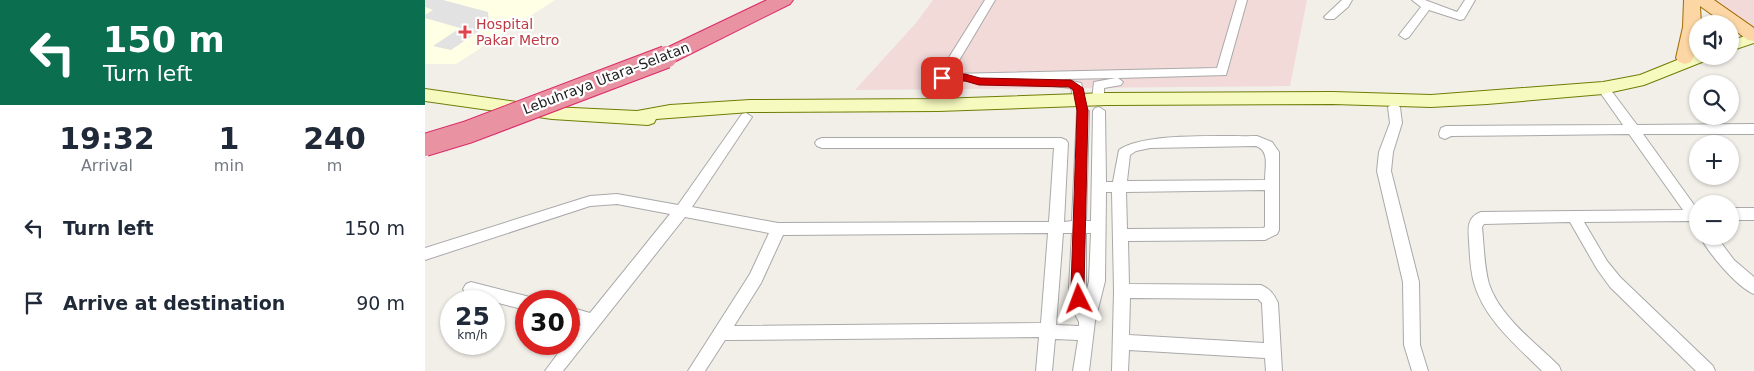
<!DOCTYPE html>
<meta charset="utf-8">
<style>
body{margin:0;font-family:"DejaVu Sans",sans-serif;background:#f2f2f3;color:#1f2937;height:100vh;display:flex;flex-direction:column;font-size:19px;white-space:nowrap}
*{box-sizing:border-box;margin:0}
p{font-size:16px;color:#747a83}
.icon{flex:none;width:28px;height:28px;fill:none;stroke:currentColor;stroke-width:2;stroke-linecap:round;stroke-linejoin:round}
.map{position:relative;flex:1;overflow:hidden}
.drawer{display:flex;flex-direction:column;background:#fff;width:425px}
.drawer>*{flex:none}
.banner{background:#0b6e4f;color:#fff;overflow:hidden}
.tools{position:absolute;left:1264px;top:15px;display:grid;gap:10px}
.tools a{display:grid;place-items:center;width:50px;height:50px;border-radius:50%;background:#fff;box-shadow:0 1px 4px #0004;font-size:25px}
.speed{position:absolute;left:15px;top:290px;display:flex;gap:10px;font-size:25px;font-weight:700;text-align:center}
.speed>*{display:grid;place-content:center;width:65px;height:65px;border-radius:50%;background:#fff;box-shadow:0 1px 4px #0004;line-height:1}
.speed small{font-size:12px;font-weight:400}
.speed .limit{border:8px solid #d22;background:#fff;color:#111}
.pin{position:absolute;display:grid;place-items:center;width:42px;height:42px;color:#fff;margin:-21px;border-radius:10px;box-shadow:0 2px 8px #0006}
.me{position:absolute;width:55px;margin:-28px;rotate:357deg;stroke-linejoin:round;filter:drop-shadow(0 0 4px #0008)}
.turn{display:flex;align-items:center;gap:18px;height:105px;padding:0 20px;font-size:22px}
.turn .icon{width:65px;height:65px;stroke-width:2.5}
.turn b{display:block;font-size:35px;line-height:42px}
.eta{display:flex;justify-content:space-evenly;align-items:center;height:85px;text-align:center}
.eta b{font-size:30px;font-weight:800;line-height:35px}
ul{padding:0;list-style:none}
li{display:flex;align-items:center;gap:15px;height:75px;padding:0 20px}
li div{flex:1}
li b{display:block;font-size:19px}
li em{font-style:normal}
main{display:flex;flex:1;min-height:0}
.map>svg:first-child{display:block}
.commercial{fill:#f2dad9}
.education{fill:#ffffe5}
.parking{fill:#e2e2e2}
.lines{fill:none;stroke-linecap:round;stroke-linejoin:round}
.street-casing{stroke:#a9a9a9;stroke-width:2}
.secondary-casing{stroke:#707d05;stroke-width:2}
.primary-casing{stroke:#a06b00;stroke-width:2}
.highway-casing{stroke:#dc2a67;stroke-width:2}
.street{fill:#fff;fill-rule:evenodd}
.secondary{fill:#f7fabf;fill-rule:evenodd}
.primary{fill:#fcd6a4;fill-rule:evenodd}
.highway{fill:#e892a2;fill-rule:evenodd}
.highway-bridge-casing{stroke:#dc2a67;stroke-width:24;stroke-linecap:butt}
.highway-bridge{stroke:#e892a2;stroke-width:22}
.route{fill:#d40000;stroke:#8a0000}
.health-dot{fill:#e0444e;stroke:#fff;stroke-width:2}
.labels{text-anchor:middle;stroke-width:4.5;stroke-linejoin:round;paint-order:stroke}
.health-label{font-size:14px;fill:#be3a42;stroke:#fff;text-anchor:start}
.street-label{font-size:14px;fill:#222;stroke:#fff}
</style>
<main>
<section class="drawer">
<div class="banner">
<div class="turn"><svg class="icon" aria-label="left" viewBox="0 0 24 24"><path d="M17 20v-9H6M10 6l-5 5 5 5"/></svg><div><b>150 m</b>Turn left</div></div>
</div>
<div class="eta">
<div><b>19:32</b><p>Arrival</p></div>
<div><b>1</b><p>min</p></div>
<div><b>240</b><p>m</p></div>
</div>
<ul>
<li><svg class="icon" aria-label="left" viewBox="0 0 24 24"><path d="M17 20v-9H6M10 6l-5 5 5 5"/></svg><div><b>Turn left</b></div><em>150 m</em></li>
<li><svg class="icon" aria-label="arrive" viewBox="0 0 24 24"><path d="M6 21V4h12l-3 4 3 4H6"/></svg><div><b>Arrive at destination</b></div><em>90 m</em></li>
</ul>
</section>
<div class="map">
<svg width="1329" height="371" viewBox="0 0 1329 371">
<rect width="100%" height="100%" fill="#f2efe9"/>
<path class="commercial" d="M508 0H882L865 86 430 90 491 23Z
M1288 0H1329V27Z"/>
<path class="education" d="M0 0H130L31 64H0Z"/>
<path class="parking" d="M0 0H18L63 12 64 24 26 50 8 46 35 28 0 18V15L8 10 0 7Z"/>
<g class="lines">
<defs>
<path id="street" d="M560 0H570L526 74 792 68 812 0H822L801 75 693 78 698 82 696 85 679 88V99L673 103 667 99 669 82 691 78 637 79 656 83 661 100 655 104 649 100 646 88 628 86 626 83 630 80 513 81 511 78Z
M917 0H927L923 7 909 19H901L899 17 901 15Z
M987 0H1000L1032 12 1040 0H1050L1039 19 1035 20 1004 10 984 37 980 39 974 35 996 7Z
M1178 84 1182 85 1212 125 1329 124V134H1218L1272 209V224L1265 221 1159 222 1182 261 1195 277 1288 366 1290 371H1271L1185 287 1172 269 1145 222 1059 224 1057 227C1059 246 1059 266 1064 284 1075 317 1110 342 1134 366L1136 371H1117C1091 345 1059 319 1049 283 1045 269 1045 255 1044 241 1043 228 1042 217 1056 212L1258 210 1204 134 1026 136 1020 139 1015 137 1014 134 1016 128 1021 126 1198 125 1172 88Z
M969 103 975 107 977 123 968 152 966 171 994 282 995 345 1003 371H987L979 345 978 282 952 171 954 152 965 123 963 107Z
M658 107 664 111 661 221H666L668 111 670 108 674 107 680 111 681 182H688L694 150C719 132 799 137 832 136L847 142 854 152V230L852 234 840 240 703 241 704 284 836 285C845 289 849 294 853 303L857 371H841L840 358 704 350 703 371H687L689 291 687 192H681L680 281 670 321 664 371H648L653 340 630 339 627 371H611L614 337 300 340 280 371H263L325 274 344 233 260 217 138 371H120L140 344H144V339L156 324 144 321V307L165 313 245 214 192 204 165 206 0 260V248L165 196 192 194 253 205 317 114 321 113 327 117 267 207 353 223 624 222 629 148H397L392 146 390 143 392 140 397 138H636L641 140 643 143 639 222 647 221 652 111ZM831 146C845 151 840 167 840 180L702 181 705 155 711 151 725 148ZM840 190V227L838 228 702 229 701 192ZM623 233 616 323 309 326 336 283 358 235ZM638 233H647L644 288 648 310 654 322V326L631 325ZM661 233H666L664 281 661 294ZM705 298 833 299 837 303 839 343 704 335Z
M1305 208H1329V220H1305Z
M1275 236H1291L1309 260 1329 277V294C1312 287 1283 253 1275 236Z
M46 282 101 296 107 298 108 301H101V310L46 296 41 294 38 289 41 284Z"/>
<path id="secondary" d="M1329 33V43L1305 51V41Z
M1272 52V56H1284L1282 60 1219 85 1178 94 1062 104 1006 107 908 104 682 105 513 111 325 112 231 119 229 123 223 125 127 119 0 101V89L127 107 212 111 245 105 325 100 513 99 682 93 908 92 1006 95 1178 82 1215 75Z"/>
<path id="primary" d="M1259 0H1289L1329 28V41L1323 40 1305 27V24H1300L1275 6 1276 24H1272C1272 36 1273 51 1266 62L1260 64 1254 62 1251 58 1258 27Z"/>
<path id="highway" d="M342 0H368L365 4 249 62 241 64 233 62 230 57 233 52Z"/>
</defs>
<use href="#street" class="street-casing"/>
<use href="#secondary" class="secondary-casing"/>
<use href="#primary" class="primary-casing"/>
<use href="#highway" class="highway-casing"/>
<use href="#street" class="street"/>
<use href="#secondary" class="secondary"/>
<use href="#primary" class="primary"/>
<use href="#highway" class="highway"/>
<defs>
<path id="highway-bridge" d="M0 145 43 132 241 57"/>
</defs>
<use href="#highway-bridge" class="highway-bridge-casing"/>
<use href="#highway-bridge" class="highway-bridge"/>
</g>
<path class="route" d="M540 74 555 78 646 80 658 88 663 111 659 288 660 299 658 303 654 304 649 303 646 288 652 111 648 90 644 87 554 85 540 81H517L512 78 517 75Z"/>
<path class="health-dot" d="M37.5 24.5h5v5h5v5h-5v5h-5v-5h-5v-5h5z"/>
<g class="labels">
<g class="health-label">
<text x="51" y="29">Hospital<tspan x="51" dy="16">Pakar Metro</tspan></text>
</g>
<g class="street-label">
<text transform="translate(181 78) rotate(-21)" y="5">Lebuhraya Utara–Selatan</text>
</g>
</g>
</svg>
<div class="tools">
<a><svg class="icon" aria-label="sound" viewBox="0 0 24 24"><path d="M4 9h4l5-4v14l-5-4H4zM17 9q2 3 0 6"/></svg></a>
<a><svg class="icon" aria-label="search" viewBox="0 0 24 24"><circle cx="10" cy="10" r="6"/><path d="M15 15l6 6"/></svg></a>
<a>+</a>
<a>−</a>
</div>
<div class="speed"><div>25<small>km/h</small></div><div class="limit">30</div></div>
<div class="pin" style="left:517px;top:78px;background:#d93025"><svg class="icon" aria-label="arrive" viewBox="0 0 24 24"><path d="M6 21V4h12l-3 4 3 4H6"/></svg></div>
<svg class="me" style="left:654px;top:299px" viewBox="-20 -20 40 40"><path d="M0-17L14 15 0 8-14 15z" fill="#d40000" stroke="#fff" stroke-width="4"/></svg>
</div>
</main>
